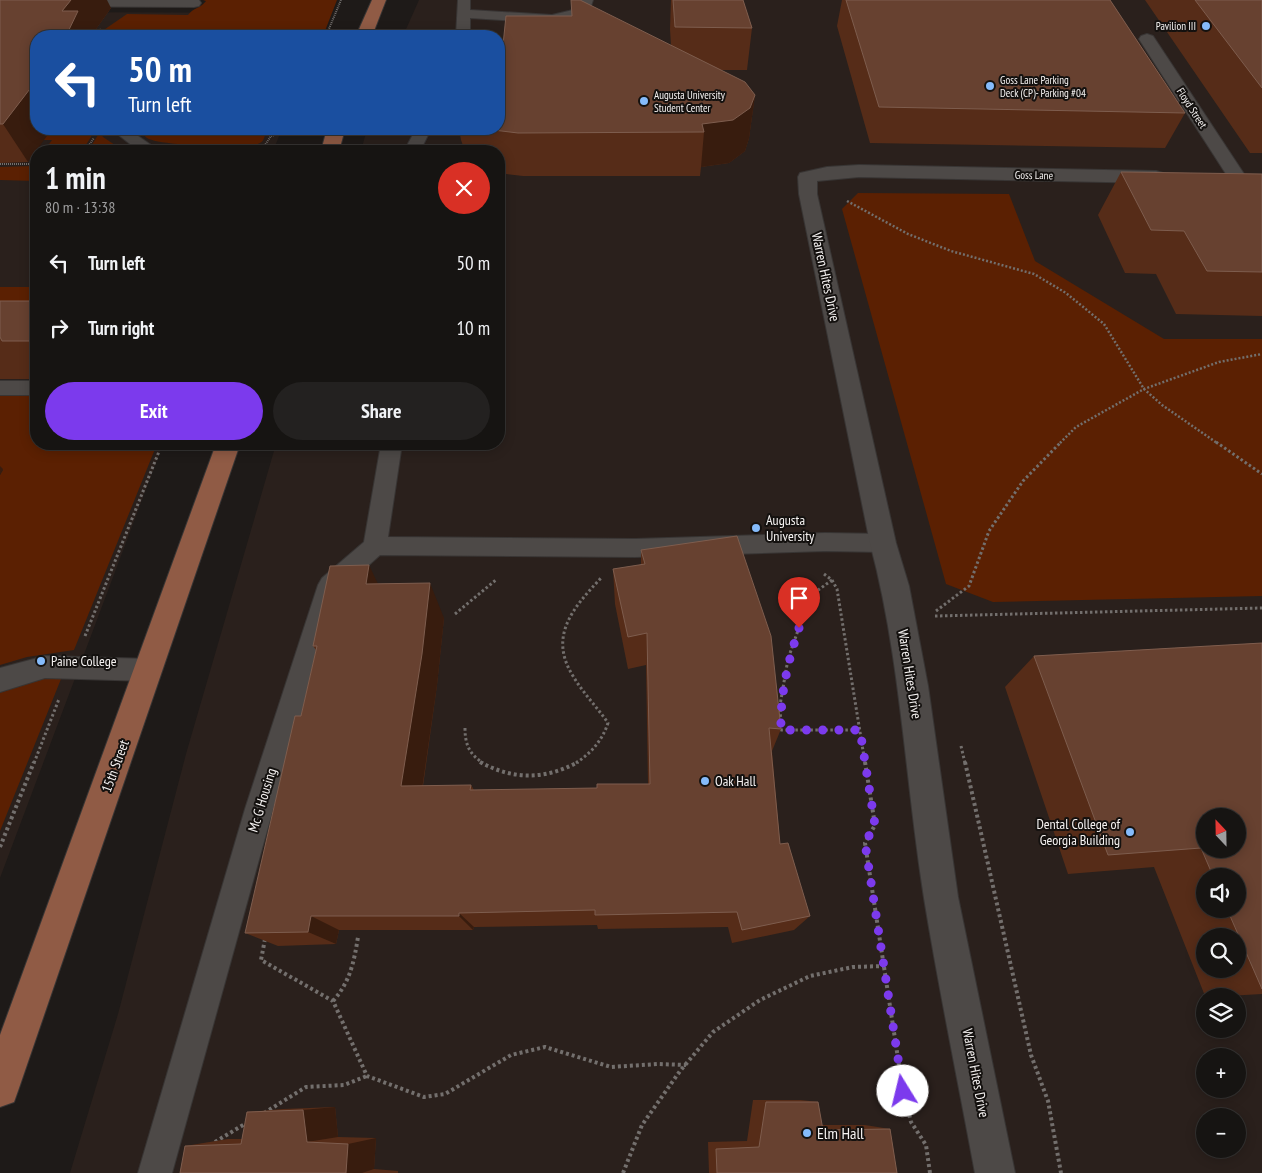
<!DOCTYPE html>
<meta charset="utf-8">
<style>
body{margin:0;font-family:"PT Sans Narrow",sans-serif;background:#232120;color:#f1f3f6;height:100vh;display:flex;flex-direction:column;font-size:19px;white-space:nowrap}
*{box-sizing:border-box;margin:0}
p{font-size:16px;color:#9e9e9f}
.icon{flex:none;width:28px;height:28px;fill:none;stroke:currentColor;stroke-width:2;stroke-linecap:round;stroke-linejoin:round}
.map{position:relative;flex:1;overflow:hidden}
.panel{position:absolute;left:30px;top:145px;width:475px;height:305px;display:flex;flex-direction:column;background:#161412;border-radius:20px;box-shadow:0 2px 12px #0003,0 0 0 1px #353332}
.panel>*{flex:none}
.top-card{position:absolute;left:30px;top:30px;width:475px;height:105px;border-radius:20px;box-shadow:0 2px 12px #0003,0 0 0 1px #353332;background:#1a4fa0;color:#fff;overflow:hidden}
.needle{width:32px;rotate:338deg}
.fabs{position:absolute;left:1196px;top:808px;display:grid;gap:10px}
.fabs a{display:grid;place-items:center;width:50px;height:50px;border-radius:50%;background:#161412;box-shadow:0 2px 12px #0003,0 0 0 1px #353332;font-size:25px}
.pin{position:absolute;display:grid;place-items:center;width:42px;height:42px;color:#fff;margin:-51px -21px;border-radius:50% 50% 50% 0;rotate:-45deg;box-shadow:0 0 5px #0007}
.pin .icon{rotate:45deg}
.me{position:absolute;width:55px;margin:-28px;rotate:351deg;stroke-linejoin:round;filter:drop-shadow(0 0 4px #0008)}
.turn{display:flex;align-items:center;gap:18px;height:105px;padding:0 15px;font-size:22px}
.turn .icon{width:65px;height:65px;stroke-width:2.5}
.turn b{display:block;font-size:35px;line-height:42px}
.round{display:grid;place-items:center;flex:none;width:52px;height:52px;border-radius:26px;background:#232120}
.headline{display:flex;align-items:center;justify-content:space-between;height:85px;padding:0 15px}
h1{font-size:30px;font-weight:700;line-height:38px}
.cta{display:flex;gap:10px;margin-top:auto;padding:10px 15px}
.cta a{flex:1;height:58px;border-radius:30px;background:#7c3aed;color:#fff;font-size:20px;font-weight:700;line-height:58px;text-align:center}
.cta a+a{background:#232120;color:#f1f3f6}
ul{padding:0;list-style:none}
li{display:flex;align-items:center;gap:15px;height:65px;padding:0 15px}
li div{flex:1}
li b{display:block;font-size:19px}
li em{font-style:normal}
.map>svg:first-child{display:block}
.built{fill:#2a201c;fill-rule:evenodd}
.green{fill:#5b2002}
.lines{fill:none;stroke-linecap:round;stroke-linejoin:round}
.service-casing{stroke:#383534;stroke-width:2}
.minor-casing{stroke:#383534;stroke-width:2}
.primary-casing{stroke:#383534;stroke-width:2}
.path-far3{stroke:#736f6d;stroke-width:2;stroke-dasharray:1 1;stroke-linecap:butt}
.path-far2{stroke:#736f6d;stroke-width:2.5;stroke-dasharray:2 2;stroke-linecap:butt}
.path-far1{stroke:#736f6d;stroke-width:3;stroke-dasharray:2.5 2.5;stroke-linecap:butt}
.path{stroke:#736f6d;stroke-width:4;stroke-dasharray:3 3;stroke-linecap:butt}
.service{fill:#4d4947;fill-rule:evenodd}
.minor{fill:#4d4947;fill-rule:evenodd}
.primary{fill:#905b45;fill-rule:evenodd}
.wall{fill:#562c18;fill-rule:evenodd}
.shaded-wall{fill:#381c0e}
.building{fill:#674130;stroke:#7e5d4e;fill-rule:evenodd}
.route{stroke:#7c3aed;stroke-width:9;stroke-dasharray:0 16.2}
.poi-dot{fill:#85bbfb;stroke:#14110f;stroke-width:2}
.labels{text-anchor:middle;stroke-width:4;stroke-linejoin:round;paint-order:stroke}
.far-poi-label{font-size:11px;fill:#f6f3f2;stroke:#14110f;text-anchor:start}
.far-street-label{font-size:11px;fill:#f6f3f2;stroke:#14110f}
.street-label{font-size:14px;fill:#f6f3f2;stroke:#14110f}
.poi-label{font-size:14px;fill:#f6f3f2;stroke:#14110f;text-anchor:start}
.near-poi-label{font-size:16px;fill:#f6f3f2;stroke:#14110f;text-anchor:start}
</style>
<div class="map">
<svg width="1262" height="1173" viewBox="0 0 1262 1173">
<rect width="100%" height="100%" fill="#1e1a18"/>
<path class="built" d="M419 0H1262V1173H70L118 1014 186 754 276 444H499V151H361L367 129H499V36H403ZM1205 816H1238V849H1205ZM1205 876H1238V909H1205ZM1205 936H1238V969H1205ZM1205 996H1238V1029H1205ZM1205 1056H1238V1089H1205ZM1205 1116H1238V1149H1205Z
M0 12 325 13 317 36H36V129H282L273 151H36V444H163L0 878Z"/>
<path class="green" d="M203 0H337L323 36H95L127 14 188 15C193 8 201 8 206 1Z
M39 129H96L82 151H44L52 140H32Z
M141 129H285L284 131 266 133C264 137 264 141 260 143 249 149 159 146 147 138 144 136 142 132 141 129Z
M100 132 103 137 124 151H88Z
M36 166V181L0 180V167Z
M858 193 1009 194 1035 261 1164 339H1262V596L993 602 946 584 842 209Z
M0 287H36V344H0Z
M0 393H36V444H157L74 650 27 657 0 665V475L3 470 0 469Z
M41 678 61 679 0 831V688Z"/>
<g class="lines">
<defs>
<path id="service" d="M458 0H470V10L552 15 577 9 581 0H593L588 15 552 23 470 18V36H456Z
M111 129H128L151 145 165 148 167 151H139Z
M416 129H431L420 151H404Z
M303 146 336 148 338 151H295L297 148Z
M0 381H36V395H0Z
M381 444H402L388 537 635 539 825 533 883 534 891 536 894 543 891 550 883 552 825 551 635 557 380 555 340 591 273 809 172 1173H138L245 809 318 585 322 578 364 542Z
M45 656 149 659 158 662 162 670 158 678 149 681 45 678 0 692V668Z"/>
<path id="minor" d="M0 0H199L201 3 199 6 194 7 0 6Z
M1147 34 1153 36 1246 177 1244 181 1237 183 1230 181 1228 177 1139 39 1141 36Z
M859 165 1156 171 1163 173 1165 177 1163 181 1156 183 859 177 817 181V194L896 543 909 586 928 686 958 897 1015 1173H975C958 1081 939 990 924 898 905 779 901 659 870 543L799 194 798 177 800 173 827 167Z"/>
<path id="primary" d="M372 0H386L372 36H356Z
M327 129H345L339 151H321Z
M216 444H240L19 1088 14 1102 0 1107V1035Z"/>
</defs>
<use href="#service" class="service-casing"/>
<use href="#minor" class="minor-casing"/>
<use href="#primary" class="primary-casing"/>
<path class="path-far3" d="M91 36 101 29
M326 36 341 0
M85 151 94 138
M261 151 271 136 282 133
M0 164H36"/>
<path class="path-far2" d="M847 201 908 234 951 251 1034 274 1066 293 1104 324 1144 389 1162 405 1217 443
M1060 443 1076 427 1144 389 1219 362 1262 354"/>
<path class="path-far1" d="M1216 442 1262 474
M824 574 832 580 837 589 865 763
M832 580 810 596 788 659 780 705 781 730H860
M936 611 969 586 989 531 1023 481 1061 442
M455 614 497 579
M935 616 1262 608
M85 636 162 444
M465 728C465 744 469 754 483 763
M961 746 965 763
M34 763 59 699
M576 763C591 753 602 741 608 723 597 707 583 693 573 676 548 636 573 608 601 578"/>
<path class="path" d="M480 762C513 780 545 780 578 762
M865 762 875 825 865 843 903 1091 911 1122 926 1145 930 1173
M965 762 1031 1055 1048 1101 1061 1173
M0 847 34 762
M265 939 261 960 333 1001 367 1076 424 1097 445 1094 511 1055 545 1047 611 1067 658 1064 686 1065
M333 1001C350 982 354 962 358 937
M264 1113 306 1087 344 1085 367 1076
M215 1142 248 1122
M623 1173 642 1125 680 1071 713 1032 760 1000 810 976 853 967 883 966"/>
<use href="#service" class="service"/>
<use href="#minor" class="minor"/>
<use href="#primary" class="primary"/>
</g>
<path class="wall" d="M0 0 111 8 91 36 28 162 0 163Z
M671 0H743L752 28 747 70H720L755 95 749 138 745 151 729 163 701 167 700 176H523L499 173V151H465L461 140 459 129H499L671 45 670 29Z
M842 0H1110L1185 113 1165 148 870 143 837 26Z
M1145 0H1262V153H1250Z
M1121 172 1262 174V316L1176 314 1156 274 1125 273 1098 215Z
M0 301H36V381L35 379H0Z
M641 550 781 729 772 751 780 844 810 916 794 930 732 943 728 927 598 929 597 925 474 927 473 930H339L336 944 278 946 245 933 301 716 316 650 313 646 378 584 444 618 437 685 423 786 471 785 474 790 597 788 648 784 646 665 628 669 615 604 613 569 641 565Z
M1262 643V994L1227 996H1205L1154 867 1068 874 1005 687 1034 656ZM1205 876H1238V909H1205ZM1205 936H1238V969H1205Z
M753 1100H801L818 1102 822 1125H865L890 1129 897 1173H709L708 1142 747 1141Z
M335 1107 338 1137 376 1138 374 1169 398 1171V1173H180L185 1146 228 1139H242L247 1112 283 1109Z"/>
<path class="shaded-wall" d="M71 0H107L111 8 91 36H66L62 11Z
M36 81V129H52L28 162 3 124Z
M755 95 749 138 745 151 729 163 701 167 704 132 702 124Z
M0 466 3 469 0 475Z
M369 565 386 601 366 584Z
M430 583 444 618 437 685 419 810 401 786Z
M459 913 474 927 473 930 459 916Z
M311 916 339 930 336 944 308 932Z
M335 1107 338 1137 307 1142 303 1110Z
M376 1138 374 1169 362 1173H346L348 1144Z"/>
<path class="building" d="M0 0H71L62 11H78L66 36H36V81L3 124H0Z
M571 0H580L745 82 755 95 750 108 733 120 702 124 704 132 518 133 485 129H499V65L501 64 506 16H572Z
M673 0H743L752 28 675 27Z
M846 0H1110L1185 113 879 107Z
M1195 0H1262V88Z
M1121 172 1262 174V272L1207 271 1184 231 1151 230Z
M0 301H36V341H2L0 337Z
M737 536 771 636 781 729 769 728 780 844 788 843 810 916 742 930 737 912 595 915V910L459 913V916H311L308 932 245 933 295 716H301L317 646H313L330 566 369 565 366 584 430 583 422 654 401 786 471 785 470 790 597 788V784H650L647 633 628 637 613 569 645 564 641 550Z
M1262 643V989L1227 909H1238V876H1213L1201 848 1108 855 1034 656ZM1205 816H1238V849H1205Z
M766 1102H818L823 1130 890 1129 897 1173H717L716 1149 759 1147Z
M303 1110 307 1142 348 1144 346 1173H180L185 1146 241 1144 247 1112Z"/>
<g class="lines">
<path class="route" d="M799 628C788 662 780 694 781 730H860L875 825 865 843 903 1091"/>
</g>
<g class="poi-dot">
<circle cx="1206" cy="26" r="5"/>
<circle cx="990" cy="86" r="5"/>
<circle cx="644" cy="101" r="5"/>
<circle cx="756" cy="528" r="5"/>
<circle cx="41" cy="661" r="5"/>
<circle cx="705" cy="781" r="5"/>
<circle cx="1130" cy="832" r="5"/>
<circle cx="807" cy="1133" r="5"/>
</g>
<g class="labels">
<g class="far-poi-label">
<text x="1196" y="30" text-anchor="end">Pavilion III</text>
<text x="1000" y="84">Goss Lane Parking<tspan x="1000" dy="13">Deck (CP)- Parking #04</tspan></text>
<text x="654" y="99">Augusta University<tspan x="654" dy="13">Student Center</tspan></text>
</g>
<g class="far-street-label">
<text transform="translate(1192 108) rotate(57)" y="4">Floyd Street</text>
<text transform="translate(1034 175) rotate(1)" y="4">Goss Lane</text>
</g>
<g class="street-label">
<text transform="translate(826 277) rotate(78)" y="5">Warren Hites Drive</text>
<text transform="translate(910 674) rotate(81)" y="5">Warren Hites Drive</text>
<text transform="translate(115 766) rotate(-70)" y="5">15th Street</text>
<text transform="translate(262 800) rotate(-73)" y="5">Mc G Housing</text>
<text transform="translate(976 1073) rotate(79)" y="5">Warren Hites Drive</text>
</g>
<g class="poi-label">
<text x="766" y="525">Augusta<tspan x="766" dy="16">University</tspan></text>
<text x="51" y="666">Paine College</text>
<text x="715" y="786">Oak Hall</text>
<text x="1120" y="829" text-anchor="end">Dental College of<tspan x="1120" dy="16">Georgia Building</tspan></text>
</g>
<g class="near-poi-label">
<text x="817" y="1139">Elm Hall</text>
</g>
</g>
</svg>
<div class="fabs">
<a><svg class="needle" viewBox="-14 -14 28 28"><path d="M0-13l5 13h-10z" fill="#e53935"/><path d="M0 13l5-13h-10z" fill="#9e9e9f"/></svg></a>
<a><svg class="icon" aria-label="sound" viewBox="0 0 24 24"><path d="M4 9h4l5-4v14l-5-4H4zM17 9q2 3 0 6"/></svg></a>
<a><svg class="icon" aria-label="search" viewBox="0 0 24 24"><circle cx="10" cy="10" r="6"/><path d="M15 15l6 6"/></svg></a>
<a><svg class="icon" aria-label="layers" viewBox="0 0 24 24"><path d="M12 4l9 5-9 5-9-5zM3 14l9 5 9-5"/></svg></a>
<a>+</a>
<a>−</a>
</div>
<div class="pin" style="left:799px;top:628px;background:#d93025"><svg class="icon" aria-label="arrive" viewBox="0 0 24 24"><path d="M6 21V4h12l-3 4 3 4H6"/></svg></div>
<svg class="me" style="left:903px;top:1091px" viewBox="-20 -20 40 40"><circle r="19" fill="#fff"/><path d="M0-13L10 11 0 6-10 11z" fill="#7c3aed"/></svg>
<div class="top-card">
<div class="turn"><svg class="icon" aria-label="left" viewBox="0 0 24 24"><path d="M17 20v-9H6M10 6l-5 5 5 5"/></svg><div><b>50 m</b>Turn left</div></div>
</div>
<section class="panel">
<div class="headline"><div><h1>1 min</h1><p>80 m · 13:38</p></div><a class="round" style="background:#d93025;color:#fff"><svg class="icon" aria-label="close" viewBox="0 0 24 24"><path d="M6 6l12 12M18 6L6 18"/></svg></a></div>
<ul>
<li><svg class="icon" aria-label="left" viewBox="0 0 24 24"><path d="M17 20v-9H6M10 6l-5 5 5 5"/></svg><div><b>Turn left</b></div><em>50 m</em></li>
<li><svg class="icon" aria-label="right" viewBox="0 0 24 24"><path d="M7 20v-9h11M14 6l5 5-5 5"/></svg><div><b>Turn right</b></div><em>10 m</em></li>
</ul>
<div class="cta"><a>Exit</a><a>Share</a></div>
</section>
</div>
